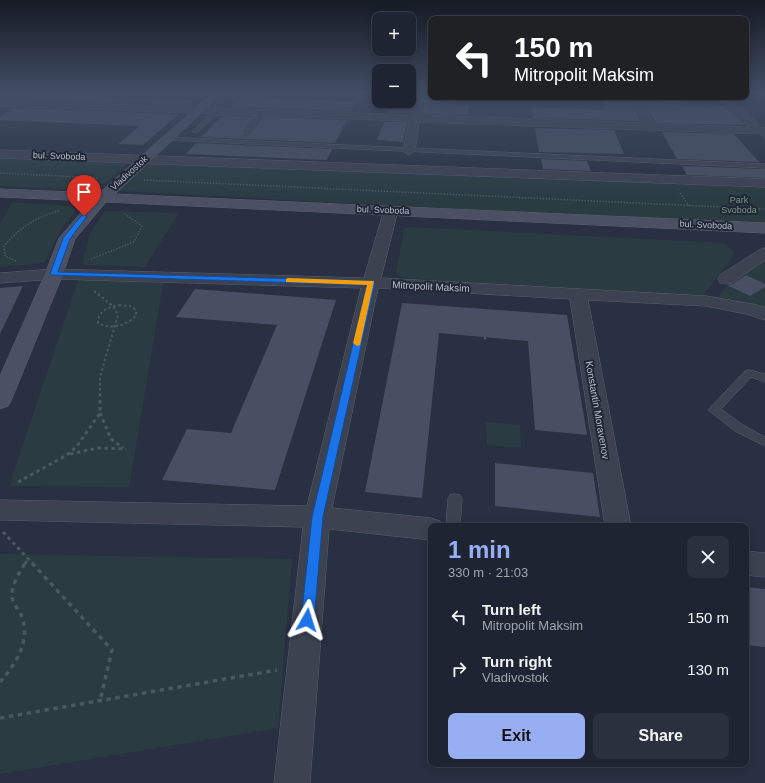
<!DOCTYPE html>
<meta charset="utf-8">
<style>
body{margin:0;font-family:Helvetica,sans-serif;background:#2b303d;color:#f1f3f6;height:100vh;display:flex;flex-direction:column;font-size:15px;white-space:nowrap}
*{box-sizing:border-box;margin:0}
p{font-size:13px;color:#a1a4ab}
.icon{flex:none;width:22px;height:22px;fill:none;stroke:currentColor;stroke-width:2;stroke-linecap:round;stroke-linejoin:round}
.map{position:relative;flex:1;overflow:hidden}
.panel{position:absolute;left:428px;top:523px;width:321px;height:244px;display:flex;flex-direction:column;background:#1e2431;border-radius:8px;box-shadow:0 2px 10px #0003,0 0 0 1px #3c414d}
.panel>*{flex:none}
.guide{position:absolute;left:428px;top:16px;width:321px;height:84px;border-radius:8px;box-shadow:0 2px 10px #0003,0 0 0 1px #3c414d;background:#202124;color:#fff;overflow:hidden}
.tools{position:absolute;left:372px;top:12px;display:grid;gap:8px}
.tools a{display:grid;place-items:center;width:44px;height:44px;border-radius:8px;background:#1e2431;box-shadow:0 2px 10px #0003,0 0 0 1px #3c414d;font-size:20px}
.pin{position:absolute;display:grid;place-items:center;width:34px;height:34px;color:#fff;margin:-41px -17px;border-radius:50% 50% 50% 0;rotate:-45deg;box-shadow:0 0 4px #0007}
.pin .icon{rotate:45deg}
.me{position:absolute;width:44px;margin:-22px;rotate:6deg;stroke-linejoin:round;filter:drop-shadow(0 0 3px #0008)}
.turn{display:flex;align-items:center;gap:14px;height:84px;padding:0 20px;font-size:18px}
.turn .icon{width:52px;height:52px;stroke-width:2.5}
.turn b{display:block;font-size:28px;line-height:34px}
.round{display:grid;place-items:center;flex:none;width:42px;height:42px;border-radius:8px;background:#2b303d}
.overview{display:flex;align-items:center;justify-content:space-between;height:68px;padding:0 20px}
h1{font-size:24px;font-weight:800;line-height:30px;color:#98aef2}
.button{display:flex;gap:8px;margin-top:auto;padding:8px 20px}
.button a{flex:1;height:46px;border-radius:8px;background:#98aef2;color:#111;font-size:16px;font-weight:800;line-height:46px;text-align:center}
.button a+a{background:#2b303d;color:#f1f3f6}
ul{padding:0;list-style:none}
li{display:flex;align-items:center;gap:12px;height:52px;padding:0 20px}
li div{flex:1}
li b{display:block;font-size:15px}
li em{font-style:normal}
.map>svg:first-child{display:block}
.green{fill:#2a3c42}
.building{fill:#484f62}
.lines{fill:none;stroke-linecap:round;stroke-linejoin:round}
.lane-casing{stroke:#5a606e;stroke-width:1}
.street-casing{stroke:#5a606e;stroke-width:1}
.secondary-casing{stroke:#5a606e;stroke-width:1}
.path-far3{stroke:#49595f;stroke-width:1.5;stroke-dasharray:1.5 1.5;stroke-linecap:butt}
.path-far2{stroke:#49595f;stroke-width:2;stroke-dasharray:2.5 2.5;stroke-linecap:butt}
.path-far1{stroke:#49595f;stroke-width:3;stroke-dasharray:3.5 3.5;stroke-linecap:butt}
.path{stroke:#49595f;stroke-width:3.5;stroke-dasharray:4.5 4.5;stroke-linecap:butt}
.lane{fill:#3d4251;fill-rule:evenodd}
.street{fill:#3d4251;fill-rule:evenodd}
.secondary{fill:#4b5163;fill-rule:evenodd}
.route{fill:#1a73e8;stroke:#114b97}
.slow{fill:#f59e0b}
.labels{text-anchor:middle;stroke-width:4;stroke-linejoin:round;paint-order:stroke}
.far-street-label{font-size:9px;fill:#b9becb;stroke:#212736}
.far-park-label{font-size:9px;fill:#729a81;stroke:#212736}
.street-label{font-size:10px;fill:#b9becb;stroke:#212736}
</style>
<div class="map">
<svg width="765" height="783" viewBox="0 0 765 783">
<rect width="100%" height="100%" fill="#283041"/>
<path class="green" d="M0 155 130 161 105 183 82 190 0 186Z
M148 161 765 187V225L117 191Z
M12 202 70 206 76 211 62 228 44 263 0 267V224Z
M105 211 179 213 145 267 82 265 90 233Z
M412 227 724 243 735 253 702 297 404 278 396 274 404 229Z
M765 259V312L716 299 731 281Z
M79 278 163 283 129 487 9 486Z
M486 422 520 425 521 448 487 445Z
M0 554 292 559 278 728 0 774Z"/>
<path class="building" d="M41 92 99 95 97 96 195 100 189 105 28 100Z
M242 96 292 99 356 101 351 111 231 107Z
M409 97H412L409 113H387L390 106 409 107Z
M425 97H451L450 104 469 105 468 115 422 114Z
M600 98 625 99 627 102H630L640 121 610 120Z
M644 103 724 106 735 114 745 125 656 123Z
M531 107 605 110 610 120 533 118Z
M14 108 179 114 143 145 118 144 140 126 0 120V116Z
M230 116 254 117 243 131 244 136 249 135 263 117 347 120 335 143 201 137 221 117Z
M384 122H407L403 142 377 140Z
M535 128 614 130 624 154 539 152Z
M662 132 734 134 759 162 677 159Z
M196 143 332 149 327 160 186 154Z
M541 159 587 161 591 171 543 169Z
M682 166 765 169V178L687 175Z
M746 275 765 284V287L750 296 727 285 733 284Z
M23 286 0 334V288Z
M195 289 336 300 275 490 162 480 187 429 231 433 277 325 176 317Z
M402 303 567 315 587 435 535 430 528 341 439 333 422 498 365 492Z
M495 463 593 473 600 517 495 506Z
M746 587 765 589V647L746 645Z"/>
<g class="lines">
<defs>
<path id="lane" d="M260 111 265 112 248 134H244V132Z
M227 112 229 115 214 116 197 133 192 132 211 113Z
M757 130H761L765 134V139L757 132Z
M167 137 765 164V168L165 140V138Z
M749 370 765 374V382L751 377 721 409 743 425 765 437V446L735 431 708 410 745 371Z
M455 494 460 495 462 499 460 526H446L448 499 450 495Z"/>
<path id="street" d="M414 92H424L420 115 643 123 629 97H639L654 124 749 127 736 113 713 97C735 97 747 113 762 128H765V134L419 122 415 151 409 155 403 151 409 121 0 106V100L410 115Z
M0 150 765 179V187L0 158Z
M391 206 396 207 398 210 381 278 706 296 757 305 765 308V320L746 314 706 306 588 300 631 526H605L570 299 378 288 332 508 431 518 440 521 443 526H431V540L329 529 310 783H274L303 527 0 520V500L307 506 361 288 54 279 0 283V273L54 269 364 278 384 210 386 207Z
M765 248V260L732 283 726 284 720 283 718 279 720 275 759 250Z
M746 551 765 553V577L746 575Z"/>
<path id="secondary" d="M214 92H224L115 194 765 223V233L106 202 75 239 63 274 11 401 8 406 0 409V376L45 274 59 238 91 201 0 197V189L99 193Z
M759 92H765V95L760 94Z"/>
</defs>
<use href="#lane" class="lane-casing"/>
<use href="#street" class="street-casing"/>
<use href="#secondary" class="secondary-casing"/>
<path class="path-far3" d="M651 99 688 104 713 110
M0 173 99 178
M144 180 765 209
M680 193 689 206
M91 259 134 242 142 226 125 214
M16 261 5 256 4 246C19 228 36 217 59 211"/>
<path class="path-far2" d="M94 291 113 306 118 315 100 377V396
M119 305 130 306 136 310V316C125 326 111 330 98 323 98 311 108 307 119 305Z
M485 337V342"/>
<path class="path-far1" d="M100 413 111 439 123 448
M70 454 98 448 126 449
M18 482 67 455 77 446 100 413V395
M3 532 33 564
M25 564 28 559"/>
<path class="path" d="M32 563 112 650 100 701
M0 682C15 665 31 641 22 617 19 609 12 604 12 595 12 584 20 572 25 563
M0 718 277 670"/>
<use href="#lane" class="lane"/>
<use href="#street" class="street"/>
<use href="#secondary" class="secondary"/>
</g>
<linearGradient id="sky" x2="0" y2="1"><stop stop-color="#161a24"/><stop offset="0.46" stop-color="#424e65"/><stop offset="1" stop-color="#424e65" stop-opacity="0"/></linearGradient>
<rect width="765" height="201" fill="url(#sky)"/>
<path class="route" d="M82 215 87 216 70 239 58 272 371 281 375 283 323 517 314 620 312 624 307 626 303 624 301 620 312 517 367 285 51 275 50 274 63 238Z"/>
<path class="slow" d="M288 278 374 281 360 345 357 346 353 343 367 285 286 282V279Z"/>
<g class="labels">
<g class="far-street-label">
<text transform="translate(59 156) rotate(2)" y="3">bul. Svoboda</text>
<text transform="translate(129 173) rotate(-42)" y="3">Vladivostok</text>
<text transform="translate(383 210) rotate(2)" y="3">bul. Svoboda</text>
<text transform="translate(706 225) rotate(3)" y="3">bul. Svoboda</text>
</g>
<g class="far-park-label">
<text x="739" y="203">Park<tspan x="739" dy="10">Svoboda</tspan></text>
</g>
<g class="street-label">
<text transform="translate(431 286) rotate(3)" y="4">Mitropolit Maksim</text>
<text transform="translate(598 410) rotate(80)" y="4">Konstantin Moravenov</text>
</g>
</g>
</svg>
<div class="tools">
<a>+</a>
<a>−</a>
</div>
<div class="pin" style="left:84px;top:216px;background:#d93025"><svg class="icon" aria-label="arrive" viewBox="0 0 24 24"><path d="M6 21V4h12l-3 4 3 4H6"/></svg></div>
<svg class="me" style="left:307px;top:620px" viewBox="-20 -20 40 40"><path d="M0-17L14 15 0 8-14 15z" fill="#1a73e8" stroke="#fff" stroke-width="4"/></svg>
<div class="guide">
<div class="turn"><svg class="icon" aria-label="left" viewBox="0 0 24 24"><path d="M17 20v-9H6M10 6l-5 5 5 5"/></svg><div><b>150 m</b>Mitropolit Maksim</div></div>
</div>
<section class="panel">
<div class="overview"><div><h1>1 min</h1><p>330 m · 21:03</p></div><a class="round"><svg class="icon" aria-label="close" viewBox="0 0 24 24"><path d="M6 6l12 12M18 6L6 18"/></svg></a></div>
<ul>
<li><svg class="icon" aria-label="left" viewBox="0 0 24 24"><path d="M17 20v-9H6M10 6l-5 5 5 5"/></svg><div><b>Turn left</b><p>Mitropolit Maksim</p></div><em>150 m</em></li>
<li><svg class="icon" aria-label="right" viewBox="0 0 24 24"><path d="M7 20v-9h11M14 6l5 5-5 5"/></svg><div><b>Turn right</b><p>Vladivostok</p></div><em>130 m</em></li>
</ul>
<div class="button"><a>Exit</a><a>Share</a></div>
</section>
</div>
